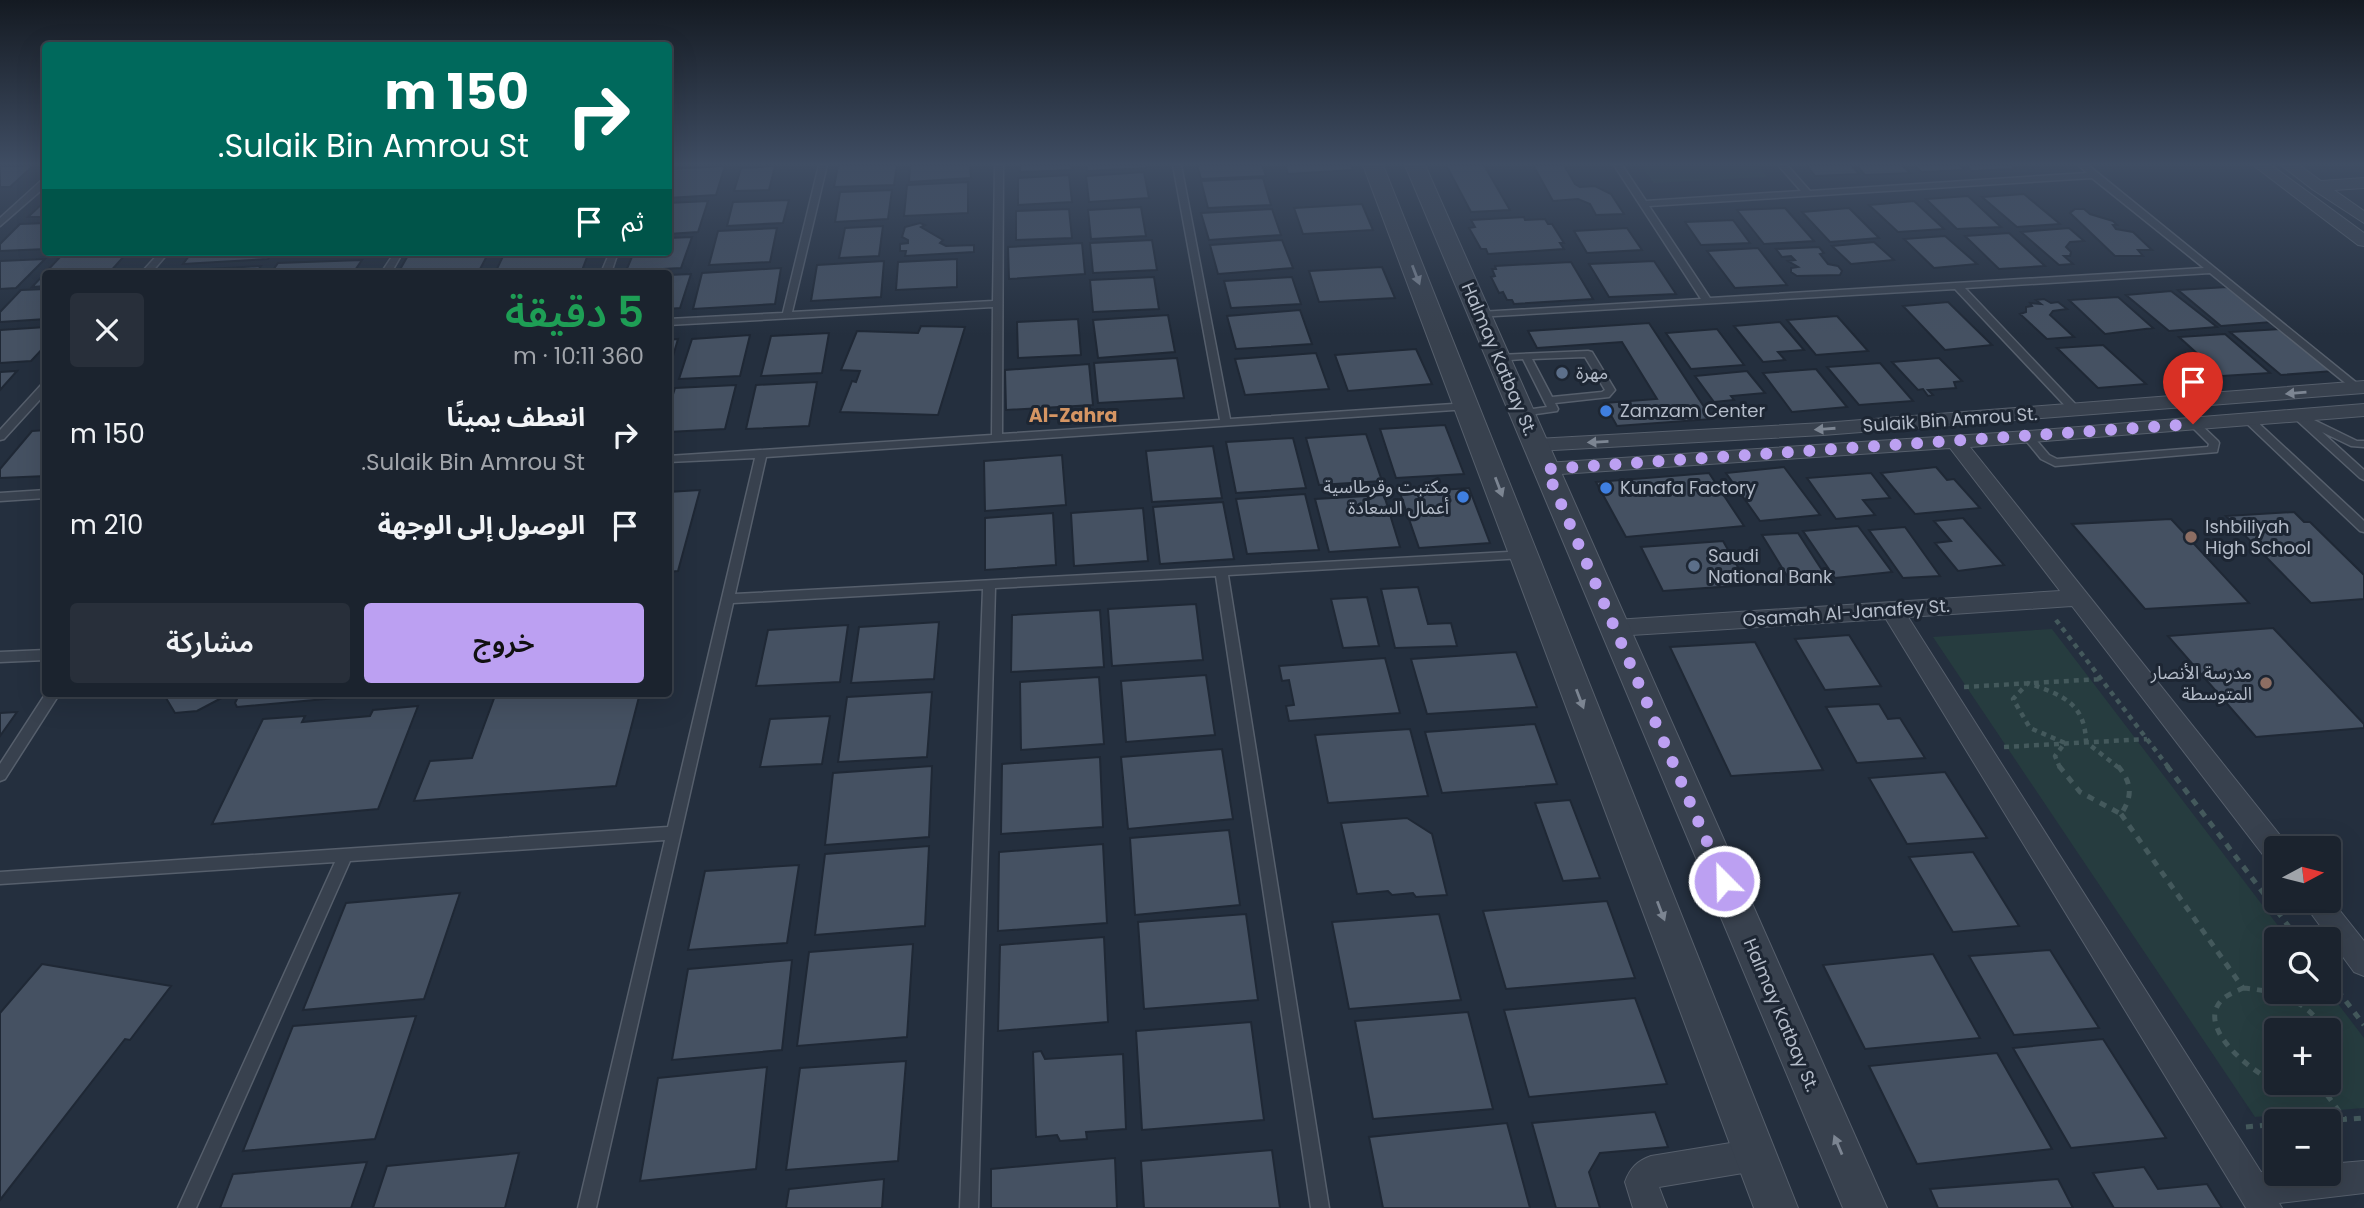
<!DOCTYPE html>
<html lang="ar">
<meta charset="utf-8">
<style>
body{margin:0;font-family:Poppins,"Noto Sans Arabic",sans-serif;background:#282f3a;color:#f1f3f6;direction:rtl;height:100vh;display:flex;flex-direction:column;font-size:26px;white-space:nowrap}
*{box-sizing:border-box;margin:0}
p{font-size:23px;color:#a0a4aa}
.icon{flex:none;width:38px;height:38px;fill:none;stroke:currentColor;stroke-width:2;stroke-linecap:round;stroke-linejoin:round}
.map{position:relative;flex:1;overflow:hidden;direction:ltr}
.details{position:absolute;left:42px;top:270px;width:630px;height:427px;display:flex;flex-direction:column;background:#1b232e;border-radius:7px;box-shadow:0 7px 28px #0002,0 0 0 2px #39404a;direction:rtl}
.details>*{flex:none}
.hud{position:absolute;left:42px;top:42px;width:630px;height:214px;border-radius:7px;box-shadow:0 7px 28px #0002,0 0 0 2px #39404a;direction:rtl;background:#00695c;color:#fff;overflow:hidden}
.needle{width:46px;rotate:83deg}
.buttons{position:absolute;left:2264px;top:836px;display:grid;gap:14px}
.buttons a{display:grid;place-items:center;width:77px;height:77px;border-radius:7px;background:#1b232e;box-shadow:0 7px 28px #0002,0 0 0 2px #39404a;font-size:35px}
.pin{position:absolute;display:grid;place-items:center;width:60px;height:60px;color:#fff;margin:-72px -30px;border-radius:50% 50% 50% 0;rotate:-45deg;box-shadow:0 0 7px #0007}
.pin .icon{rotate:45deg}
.me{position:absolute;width:77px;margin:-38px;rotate:337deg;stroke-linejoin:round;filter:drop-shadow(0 0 5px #0008)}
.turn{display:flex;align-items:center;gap:24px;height:147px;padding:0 28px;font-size:32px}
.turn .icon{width:91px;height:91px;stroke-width:2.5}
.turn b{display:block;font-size:49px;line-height:60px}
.then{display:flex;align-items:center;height:66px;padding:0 28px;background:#0003;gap:14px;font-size:26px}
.round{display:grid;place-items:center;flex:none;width:74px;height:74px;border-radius:7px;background:#282f3a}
.summary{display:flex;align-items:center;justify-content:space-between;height:119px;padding:0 28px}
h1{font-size:42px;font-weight:600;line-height:52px;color:#1e9e55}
.primary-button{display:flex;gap:14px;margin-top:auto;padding:14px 28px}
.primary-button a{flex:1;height:80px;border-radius:7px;background:#bca0f2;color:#111;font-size:28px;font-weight:600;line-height:80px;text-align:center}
.primary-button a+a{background:#282f3a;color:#f1f3f6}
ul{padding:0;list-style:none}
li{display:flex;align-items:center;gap:21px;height:91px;padding:0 28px}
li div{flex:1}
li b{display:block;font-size:26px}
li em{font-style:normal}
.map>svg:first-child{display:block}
.green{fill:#263c3f;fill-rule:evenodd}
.building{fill:#455162;stroke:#1f2835;stroke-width:2}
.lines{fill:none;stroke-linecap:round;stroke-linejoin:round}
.service-casing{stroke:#565f6c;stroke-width:3}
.minor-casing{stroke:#565f6c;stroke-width:2}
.tertiary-casing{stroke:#565f6c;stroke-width:2}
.path-far1{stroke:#44595c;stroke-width:4.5;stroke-dasharray:5 5;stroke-linecap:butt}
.path{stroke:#44595c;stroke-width:5;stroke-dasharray:7 7;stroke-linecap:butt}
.service{fill:#38414e;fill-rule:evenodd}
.minor{fill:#38414e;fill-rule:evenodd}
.tertiary{fill:#38414e;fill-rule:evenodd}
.oneway{fill:#7c8592}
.route{stroke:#bca0f2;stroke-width:12;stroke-dasharray:0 21.6}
.service-dot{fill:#5c6f8a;stroke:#1d2633;stroke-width:2.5}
.shop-dot{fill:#3f7fe0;stroke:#1d2633;stroke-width:2.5}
.education-dot{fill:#8d6e63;stroke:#1d2633;stroke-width:2.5}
.labels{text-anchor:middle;stroke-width:6;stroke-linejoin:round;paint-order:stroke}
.street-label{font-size:18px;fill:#b4bcc9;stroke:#1d2633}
.poi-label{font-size:18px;fill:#b4bcc9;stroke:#1d2633;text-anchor:start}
.neighbourhood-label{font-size:19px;font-weight:bold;fill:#d59563;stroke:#1d2633}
</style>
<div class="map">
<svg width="2364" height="1208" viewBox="0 0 2364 1208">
<rect width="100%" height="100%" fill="#242f3e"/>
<path class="green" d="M1757 165 1767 177 1654 183 1641 165Z
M2052 629 2289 940H2277V992H2329L2364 1038V1108L2255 1117 1933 637ZM2277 1031H2329V1083H2277Z"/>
<path class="building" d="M34 165 10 187H0V166Z
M838 165H897L894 185 834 187Z
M910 165H970L971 178 909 182Z
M1020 165H1071L1072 170 1020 172Z
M1087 165H1146V168L1087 171Z
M1197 165H1262L1266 176 1201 179Z
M1285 165H1351L1353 170 1288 174Z
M1446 165H1484L1510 210 1471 212Z
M1533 165H1564L1575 184 1580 187 1595 186 1611 194 1624 214 1596 215 1590 204 1578 199 1553 201Z
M1806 165H1851L1859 174 1815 176Z
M1856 165H1902L1910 173 1865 175Z
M1915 165H1960L1965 170 1921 172Z
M1966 165H2011L2015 169 1971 171Z
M725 166 716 195 668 198 670 169Z
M775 166 769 190 734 191 741 168Z
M1144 172 1149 198 1089 202 1086 176Z
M1069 175 1072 202 1018 205V178Z
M1263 178 1271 205 1208 208 1201 181Z
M968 182V213L904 216 907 185Z
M892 190 888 219 835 222 840 192Z
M2024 194 2060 224 2017 227 1982 197Z
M1968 196 2001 227 1957 229 1926 199Z
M46 200V217H28Z
M789 200 783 223 727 226 733 202Z
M708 201 698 232 668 234V203Z
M1914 201 1944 229 1898 232 1869 205Z
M1362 204 1373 230 1303 234 1294 208Z
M1141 207 1146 236 1091 239 1088 210Z
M1785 208 1814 241 1764 244 1737 210Z
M1849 208 1879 238 1830 242 1802 212Z
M1069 209 1072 238 1016 240V211Z
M1272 209 1281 235 1209 240 1201 213Z
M2075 209H2084L2090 214 2113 221 2117 225H2113L2116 229 2133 232 2152 250H2138L2143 256H2115L2070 213Z
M1524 217 1525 220 1545 219 1548 224H1552L1564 243H1560L1564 249 1488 254 1486 249H1481L1469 228 1475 227 1471 220Z
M1733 220 1750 243 1701 245 1685 222Z
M46 223V249L0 251V244L20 224Z
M920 223 925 225 921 227 943 240 940 243 946 246 974 245V252L905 256 906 251H900V244L908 243V240L902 237 905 227Z
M883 226 879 256 839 258 845 228Z
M777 228 770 262 709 265 718 231Z
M1627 228 1642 250 1587 253 1574 231Z
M2069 228 2084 241 2070 242 2066 247 2071 252 2070 256H2064L2073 264 2059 265 2021 232Z
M2009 233 2045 266 1999 269 1965 236Z
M1945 236 1977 264 1934 268 1904 239Z
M692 237 681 268 626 271 634 252H668V238Z
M1152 240 1157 270 1093 273 1090 243Z
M1282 240 1293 268 1218 274 1210 245Z
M1874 242 1894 260 1851 264 1832 246Z
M1082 243 1085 274 1009 279 1008 247Z
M1819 247 1824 253 1820 254 1828 264 1838 266 1842 271 1840 275 1797 276 1791 272V268L1798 267 1788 261 1795 260 1791 256 1782 257 1776 249Z
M1758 248 1787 285 1735 288 1707 251Z
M192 252H273L268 259 183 264Z
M292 252H369L289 256Z
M410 252H489L478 273H398Z
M505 252H589L581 273H495Z
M126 254 109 273H46V286L32 287 60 257Z
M45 259 16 288 0 289V261Z
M957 259V287L896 290 898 262Z
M362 260 353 273H271L278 263Z
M884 261 881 297 811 301 817 265Z
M1654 261 1676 294 1609 297 1589 264Z
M1571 262 1593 299 1514 304 1512 300H1507L1503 292 1499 293 1491 277 1495 276 1492 269H1496L1495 266Z
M261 266 256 273H174L175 271Z
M1382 267 1395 298 1319 302 1309 271Z
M781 268 775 304 693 309 702 273Z
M691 274 680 308 668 309V275Z
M1154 277 1159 309 1093 312 1090 280Z
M1292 277 1301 304 1231 308 1224 281Z
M2227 287 2272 322 2221 326 2178 290Z
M46 289V319L0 322V312L21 290Z
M2171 291 2217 327 2169 331 2126 295Z
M2118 297 2153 328 2105 334 2069 300Z
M2044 299 2051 303 2058 302 2067 309 2053 311 2050 315 2074 337 2047 339 2020 314 2026 312V307L2032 306 2030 303 2041 304 2036 300Z
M1948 302 1992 345 1945 350 1903 306Z
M1300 310 1312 344 1236 349 1227 316Z
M1168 315 1175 352 1098 358 1093 320Z
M1837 316 1868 351 1816 355 1787 320Z
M1078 319 1081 355 1018 358 1017 322Z
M1780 322 1804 350 1778 352 1785 360 1763 362 1734 326Z
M1649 323 1712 419 1617 426 1604 403 1657 399 1622 342 1537 348 1528 331Z
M921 326 965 327 938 415 840 412 852 381 856 382 860 371 841 370 857 331 918 333Z
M46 327V345L31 361 0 363V330Z
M1717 329 1744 365 1691 369 1666 333Z
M2281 329 2334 371 2281 375 2230 332Z
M829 333 822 373 761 376 771 336Z
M2225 334 2270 373 2222 376 2179 337Z
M750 335 740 376 679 379 692 339Z
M678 339 668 373V340Z
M2103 345 2146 384 2098 388 2057 348Z
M1416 349 1432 384 1348 391 1335 355Z
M1316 353 1329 389 1245 395 1235 359Z
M1177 358 1184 398 1098 403 1094 363Z
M1939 358 1962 381 1954 382 1956 388 1928 390 1933 395 1928 396 1923 389 1918 390 1892 362Z
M1880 363 1913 401 1859 405 1827 367Z
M1089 364 1093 405 1006 410 1005 370Z
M1816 369 1847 407 1792 412 1763 373Z
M17 371 0 390V372Z
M1747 371 1765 393 1731 396 1734 400 1714 402 1695 376Z
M817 382 809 426 746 429 756 385Z
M736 385 725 429 668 432V410L675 388Z
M1445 425 1464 474 1396 478 1380 429Z
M46 430V476L0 478V469L32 431Z
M1366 434 1382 481 1319 485 1306 438Z
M1293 438 1306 488 1236 493 1226 442Z
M1213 446 1222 498 1152 502 1146 451Z
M1062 455 1066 505 985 511 984 461Z
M1784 467 1820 515 1760 521 1726 473Z
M1936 467 1947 480 1954 479 1980 508 1915 514 1881 473Z
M1709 473 1744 526 1626 537 1596 482Z
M1871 473 1890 498 1863 500 1875 515 1836 519 1807 478Z
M1469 488 1490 543 1419 548 1400 493Z
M700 490 678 571 668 572V492Z
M1305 494 1319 550 1247 554 1236 499Z
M1384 495 1400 547 1329 552 1315 499Z
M1223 502 1234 559 1160 564 1153 507Z
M1143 508 1148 561 1074 566 1071 513Z
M2294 512 2304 522H2310L2364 575V599L2311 603 2226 516Z
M1053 513 1056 565 985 570V518Z
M1963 518 2004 565 1958 571 1935 543 1951 541 1934 521Z
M2171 519 2249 603 2145 609 2072 524Z
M1858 526 1892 572 1835 578 1803 531Z
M1905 527 1940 576 1903 578 1869 530Z
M1798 533 1829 581 1792 584 1762 535Z
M1723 541 1748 585 1663 591 1641 547Z
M1418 587 1428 624 1451 623 1457 646 1395 648 1381 589Z
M1367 597 1379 646 1343 648 1331 599Z
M1196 604 1203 660 1112 666 1108 609Z
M1100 610 1104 667 1011 672 1012 615Z
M939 622 934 679 851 683 859 627Z
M848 625 840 682 756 686 768 630Z
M2273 628 2364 724V728L2256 737 2168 636Z
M1849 635 1881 686 1825 690 1795 639Z
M1755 642 1823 770 1731 776 1670 647Z
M1516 652 1537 707 1427 714 1411 659Z
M1385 658 1400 713 1289 721 1286 706 1294 705 1289 680 1282 681 1279 666Z
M1206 675 1215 735 1126 742 1121 681Z
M1099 677 1104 744 1021 750 1020 682Z
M932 692 927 757 838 762 847 697Z
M163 693H231L197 711 175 713Z
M240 693H391L237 707 235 703Z
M496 693H640L616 786 414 801 430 761 472 758Z
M1879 704 1888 719 1900 718 1925 758 1857 763 1826 707Z
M418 706 378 809 212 824 263 719 305 716 302 722 370 716 373 710Z
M17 712 0 736V713Z
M830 716 822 764 760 767 770 719Z
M1535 724 1557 784 1442 793 1425 732Z
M1410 729 1428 796 1328 803 1315 735Z
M1222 749 1233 819 1128 829 1121 757Z
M1100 757 1103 827 1001 834 1002 764Z
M932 766 929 837 825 845 833 773Z
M1945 772 1987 838 1907 844 1869 778Z
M1570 800 1600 878 1563 881 1535 803Z
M1407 818 1432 834 1447 895 1416 897 1413 893 1392 895 1388 891 1357 894 1341 823Z
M1229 830 1240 905 1135 915 1130 838Z
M1103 844 1107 923 998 931 999 852Z
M929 846 925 926 815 935 825 854Z
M1973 852 2019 926 1953 932 1909 857Z
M799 865 787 943 688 950 705 871Z
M460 893 424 999 303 1010 346 903Z
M1607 901 1635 978 1506 989 1483 911Z
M1246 914 1258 1000 1144 1009 1138 922Z
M1439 914 1461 1000 1349 1009 1332 922Z
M1104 937 1108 1022 998 1031 1000 945Z
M913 944 907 1037 797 1046 809 952Z
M2050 950 2099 1028 2014 1035 1969 956Z
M1933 954 1980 1038 1865 1049 1823 965Z
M792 960 782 1050 672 1060 688 969Z
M42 964 171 986 130 1040 125 1039 0 1200V1013Z
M1635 998 1667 1084 1529 1097 1504 1010Z
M1468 1012 1493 1109 1373 1119 1355 1021Z
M416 1016 375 1139 243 1151 293 1026Z
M1251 1022 1264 1120 1142 1130 1136 1031Z
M2103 1039 2166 1138 2071 1148 2013 1048Z
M1041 1051 1045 1059 1123 1054 1126 1129 1086 1132 1087 1139 1060 1141 1057 1135 1036 1137 1033 1052Z
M1997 1053 2052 1149 1917 1164 1869 1066Z
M906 1061 898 1161 786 1170 800 1068Z
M767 1067 756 1169 640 1181 658 1078Z
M1655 1112 1668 1147 1600 1153 1589 1172 1600 1208H1556L1532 1123Z
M1507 1123 1530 1208H1383L1369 1137Z
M1272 1150 1280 1208H1144L1141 1161Z
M519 1153 505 1208H373L387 1166Z
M1115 1158 1117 1208H991V1169Z
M367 1162 351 1208H220L233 1174Z
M2144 1167 2158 1189 2207 1184 2222 1208H2114L2093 1173Z
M884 1179 882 1208H786L789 1189Z
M2058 1179 2073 1208H1938L1930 1189Z"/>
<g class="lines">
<defs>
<path id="service" d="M819 165H827L792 312 993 301 995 165H1003L1002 434 1220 420 1173 165H1181L1230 419 1468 403 1473 406 1468 409 766 457 735 594 1528 551 1530 554 1528 557 1524 558 1228 575 1329 1208H1311L1216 576 995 588 978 1208H960L983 589 733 603 596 1208H578L665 840 350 861 196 1208H178L335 862 0 884V872L668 827 755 458 668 462V456L992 435 993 307 668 325V319L783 313Z
M1614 165H1622L1646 201 1801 191 1778 165H1787L1810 191 2087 173 2078 165H2088L2363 388 2362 390H2354L2210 273 1965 288 2080 409 2081 411 2076 414 2072 413 1955 289 1477 317 1475 315 1480 312 1701 299ZM2092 178 2204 268 1710 298 1649 206Z
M43 179H46V186L0 226V218Z
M160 252H169L151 273H141Z
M395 252H403L391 273H381Z
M610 252H618L611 273H601Z
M1588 351 1592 352 1615 390 1609 397 1555 403 1558 409 1557 411 1522 416 1517 413 1518 411 1547 407 1523 359 1498 361 1493 358 1498 355ZM1585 357 1605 390 1602 392 1552 397 1532 359Z
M46 383V393L4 439 0 440V430L42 384Z
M2297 412 2308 419 2314 420 2357 441H2364V447L2351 446 2322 432 2364 470V480L2360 478 2293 417 2292 415 2293 413Z
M2248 416 2252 417 2364 521V532L2360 531 2244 421 2243 419 2244 417Z
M2194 421 2198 422 2218 441 2219 443 2217 452 2055 466 2041 459 2023 437 2024 435H2032L2049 455 2057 459 2208 447 2209 444 2189 424Z
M46 490V498L0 501V493Z
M46 650V660L0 662V652Z
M46 693H60L5 779 0 781V764Z"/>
<path id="minor" d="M2253 165H2271L2364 233V246L2358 245Z
M2281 165H2299L2321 181 2364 178V188L2334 190 2364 211V223L2312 189Z
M2364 381V393L1823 435 1536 451 1529 449 1526 445 1529 441 1536 439 1823 423Z
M2364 404V416L1970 447 2287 844 2289 849H2277V863L2267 860 2072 606 1908 617 2261 1172 2277 1170V1174H2329V1164L2364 1161V1193L2279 1203 2282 1208H2246L1886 619 1615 636 1607 634 1603 628 1607 622 1615 620 2060 591 1950 448 1546 475 1539 474 1536 469 1539 464 1546 463 2028 431Z
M2329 897 2364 941V976L2354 972 2302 901H2329Z
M1755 1139 1766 1144 1771 1155 1766 1166 1755 1171 1659 1187 1667 1208H1633L1625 1182C1630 1168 1637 1161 1651 1156Z"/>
<path id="tertiary" d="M1363 165H1383L1798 1208H1754Z
M1405 165H1425L1887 1208H1843Z"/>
</defs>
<use href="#service" class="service-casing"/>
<use href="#minor" class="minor-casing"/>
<use href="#tertiary" class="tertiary-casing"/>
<path class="path-far1" d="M2056 620 2169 768
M1964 687 2101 679
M2004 747 2147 739
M2060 768 2055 756 2065 743 2030 728 2013 699 2028 683C2061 695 2085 702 2086 742L2119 768"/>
<path class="path" d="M2059 766 2080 792 2121 814
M2118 766C2132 783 2133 796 2121 814
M2167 766 2299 940
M2121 814 2243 988
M2329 979 2364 1025
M2243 988C2265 990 2286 994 2304 1007 2326 1022 2364 1085 2319 1094 2284 1101 2184 1031 2224 998 2229 994 2237 991 2243 988Z
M2327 1095 2345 1119
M2312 1122 2364 1118
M2246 1127 2277 1124"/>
<use href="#service" class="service"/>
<use href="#minor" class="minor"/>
<use href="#tertiary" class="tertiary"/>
</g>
<defs><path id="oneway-solid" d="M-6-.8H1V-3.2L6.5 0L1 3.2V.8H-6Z" transform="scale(1.75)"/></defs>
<g class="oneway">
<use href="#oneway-solid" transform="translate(1416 275) rotate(69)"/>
<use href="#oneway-solid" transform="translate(2296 393) rotate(175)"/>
<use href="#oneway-solid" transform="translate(1825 429) rotate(176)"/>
<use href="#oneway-solid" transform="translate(1598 442) rotate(177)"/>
<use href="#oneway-solid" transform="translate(1499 487) rotate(69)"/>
<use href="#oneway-solid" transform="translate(1580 699) rotate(69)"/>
<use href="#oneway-solid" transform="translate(1661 911) rotate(69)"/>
<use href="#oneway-solid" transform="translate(1838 1145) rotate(-113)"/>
</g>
<linearGradient id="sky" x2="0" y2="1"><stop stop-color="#141a22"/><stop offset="0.49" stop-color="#3f4d63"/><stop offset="1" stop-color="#3f4d63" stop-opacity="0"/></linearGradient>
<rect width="2364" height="335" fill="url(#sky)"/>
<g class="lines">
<path class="route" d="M1724 881 1546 469 2193 424"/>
</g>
<g class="service-dot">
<circle cx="1562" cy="373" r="7"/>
<circle cx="1694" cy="566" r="7"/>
</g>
<g class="shop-dot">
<circle cx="1606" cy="411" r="7"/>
<circle cx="1606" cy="488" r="7"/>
<circle cx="1463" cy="497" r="7"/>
</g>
<g class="education-dot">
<circle cx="2191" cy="537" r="7"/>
<circle cx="2266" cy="683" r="7"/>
</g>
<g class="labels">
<g class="street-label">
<text transform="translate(1499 359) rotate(67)" y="6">Halmay Katbay St.</text>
<text transform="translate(1950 420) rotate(-4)" y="6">Sulaik Bin Amrou St.</text>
<text transform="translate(1846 613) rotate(-4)" y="6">Osamah Al-Janafey St.</text>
<text transform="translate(1781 1015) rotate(67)" y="6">Halmay Katbay St.</text>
</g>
<g class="poi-label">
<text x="1576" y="379">مهرة</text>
<text x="1620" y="417">Zamzam Center</text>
<text x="1449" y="493" text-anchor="end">مكتبت وقرطاسية<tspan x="1449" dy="21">أعمال السعادة</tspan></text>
<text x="1620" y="494">Kunafa Factory</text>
<text x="2205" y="533">Ishbiliyah<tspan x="2205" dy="21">High School</tspan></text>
<text x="1708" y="562">Saudi<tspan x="1708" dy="21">National Bank</tspan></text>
<text x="2252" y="679" text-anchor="end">مدرسة الأنصار<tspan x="2252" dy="21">المتوسطة</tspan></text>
</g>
<g class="neighbourhood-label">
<text x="1073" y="422">Al-Zahra</text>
</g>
</g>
</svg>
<div class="buttons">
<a><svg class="needle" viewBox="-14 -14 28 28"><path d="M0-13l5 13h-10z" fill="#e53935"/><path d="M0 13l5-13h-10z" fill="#a0a4aa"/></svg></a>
<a><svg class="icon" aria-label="search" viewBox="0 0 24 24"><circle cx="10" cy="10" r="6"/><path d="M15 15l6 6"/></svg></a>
<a>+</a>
<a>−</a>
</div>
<div class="pin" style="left:2193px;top:424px;background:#d93025"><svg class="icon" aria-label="arrive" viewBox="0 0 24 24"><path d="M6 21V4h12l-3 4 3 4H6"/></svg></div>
<svg class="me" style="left:1724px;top:881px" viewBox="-20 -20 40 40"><circle r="17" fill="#bca0f2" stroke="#fff" stroke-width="3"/><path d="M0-11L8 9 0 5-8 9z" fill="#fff"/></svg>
<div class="hud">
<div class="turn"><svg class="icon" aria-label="right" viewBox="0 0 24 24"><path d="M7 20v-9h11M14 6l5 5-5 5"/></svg><div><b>150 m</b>Sulaik Bin Amrou St.</div></div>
<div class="then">ثم<svg class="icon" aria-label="arrive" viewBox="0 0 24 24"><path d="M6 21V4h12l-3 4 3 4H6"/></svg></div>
</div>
<section class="details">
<div class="summary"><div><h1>5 دقيقة</h1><p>360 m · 10:11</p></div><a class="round"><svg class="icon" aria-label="close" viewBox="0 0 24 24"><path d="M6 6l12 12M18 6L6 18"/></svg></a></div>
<ul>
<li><svg class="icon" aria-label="right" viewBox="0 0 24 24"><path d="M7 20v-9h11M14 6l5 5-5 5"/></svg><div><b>انعطف يمينًا</b><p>Sulaik Bin Amrou St.</p></div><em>150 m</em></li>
<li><svg class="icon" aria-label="arrive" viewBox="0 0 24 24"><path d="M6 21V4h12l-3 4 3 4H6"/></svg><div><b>الوصول إلى الوجهة</b></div><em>210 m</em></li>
</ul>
<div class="primary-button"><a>خروج</a><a>مشاركة</a></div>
</section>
</div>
